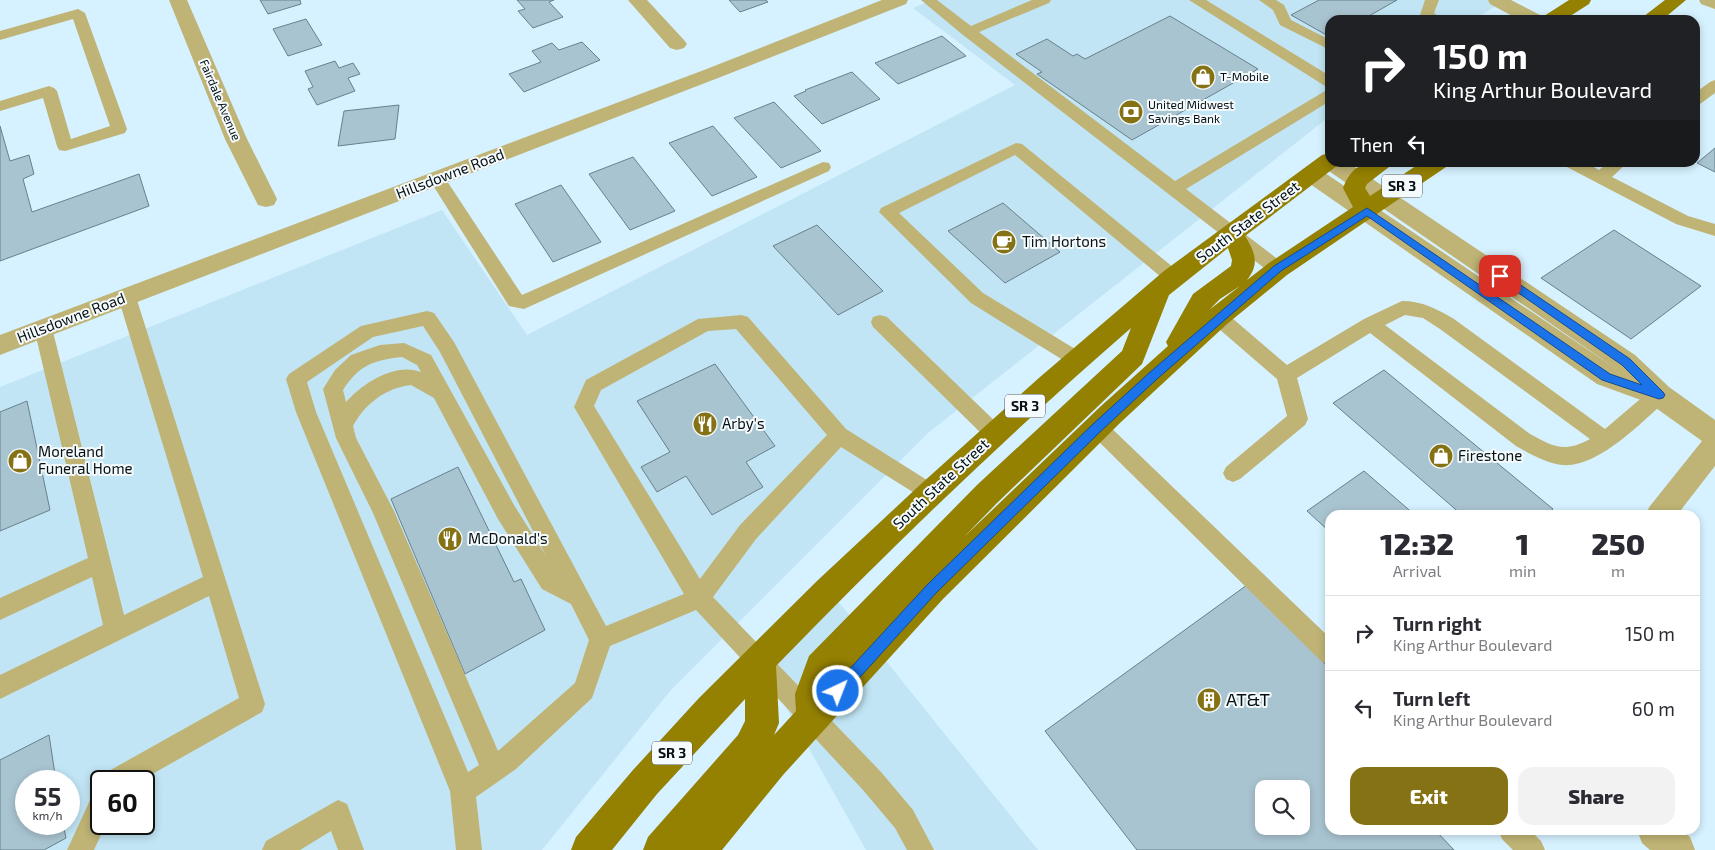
<!DOCTYPE html>
<style>
body{margin:0;font-family:"Exo 2",sans-serif;background:#f2f2f3;color:#2b2b33;height:100vh;display:flex;flex-direction:column;font-size:19px;white-space:nowrap}
*{box-sizing:border-box;margin:0}
p{font-size:16px;color:#7c7c81}
.icon{flex:none;width:28px;height:28px;fill:none;stroke:currentColor;stroke-width:2;stroke-linecap:round;stroke-linejoin:round}
.map{position:relative;flex:1;overflow:hidden}
.details{position:absolute;left:1325px;top:510px;width:375px;height:325px;display:flex;flex-direction:column;background:#fff;border-radius:15px;box-shadow:0 2px 8px #0003}
.details>*{flex:none}
.hud{position:absolute;left:1325px;top:15px;width:375px;height:152px;border-radius:15px;box-shadow:0 2px 8px #0003;background:#202124;color:#fff;overflow:hidden}
.fabs{position:absolute;left:1255px;top:780px;display:grid;gap:10px}
.fabs a{display:grid;place-items:center;width:55px;height:55px;border-radius:10px;background:#fff;box-shadow:0 2px 8px #0003;font-size:25px}
.speed{position:absolute;left:15px;top:770px;display:flex;gap:10px;font-size:25px;font-weight:700;text-align:center}
.speed>*{display:grid;place-content:center;width:65px;height:65px;border-radius:50%;background:#fff;box-shadow:0 2px 8px #0003;line-height:1}
.speed small{font-size:12px;font-weight:400}
.speed .limit{border:2px solid #111;border-radius:8px;background:#fff;color:#111}
.pin{position:absolute;display:grid;place-items:center;width:42px;height:42px;color:#fff;margin:-21px;border-radius:10px;box-shadow:0 2px 8px #0006}
.me{position:absolute;width:55px;margin:-28px;rotate:43deg;stroke-linejoin:round;filter:drop-shadow(0 0 4px #0008)}
.turn{display:flex;align-items:center;gap:18px;height:105px;padding:0 25px;font-size:22px}
.turn .icon{width:65px;height:65px;stroke-width:2.5}
.turn b{display:block;font-size:35px;line-height:42px}
.then{display:flex;align-items:center;height:48px;padding:0 25px;background:#0003;gap:10px;font-size:19px}
.eta{display:flex;justify-content:space-evenly;align-items:center;height:85px;text-align:center}
.eta b{font-size:30px;font-weight:800;line-height:35px}
.cta{display:flex;gap:10px;margin-top:auto;padding:10px 25px}
.cta a{flex:1;height:58px;border-radius:15px;background:#847214;color:#fff;font-size:20px;font-weight:800;line-height:58px;text-align:center}
.cta a+a{background:#f2f2f3;color:#2b2b33}
ul{padding:0;list-style:none}
li{display:flex;align-items:center;gap:15px;height:75px;padding:0 25px;border-top:1px solid #e1e1e2}
li div{flex:1}
li b{display:block;font-size:19px}
li em{font-style:normal}
.map>svg:first-child{display:block}
.built{fill:#c1e5f5;fill-rule:evenodd}
.building{fill:#a9c4d1;stroke:#67808c;fill-rule:evenodd}
.lines{fill:none;stroke-linecap:round;stroke-linejoin:round}
.lane{fill:#bfb375;fill-rule:evenodd}
.street{fill:#bfb375;fill-rule:evenodd}
.primary{fill:#948001;fill-rule:evenodd}
.route{fill:#1a73e8;stroke:#114b97}
.labels{text-anchor:middle;stroke-width:4;stroke-linejoin:round;paint-order:stroke}
.far-poi-label{font-size:12px;fill:#061014;stroke:#f5fbfd;text-anchor:start}
.far-street-label{font-size:12px;fill:#061014;stroke:#f5fbfd}
.shield{fill:#f5fbfd;stroke:#4e565a;stroke-width:1}
.shield-label{font-size:14px;font-weight:bold;fill:#061014}
.street-label{font-size:15px;fill:#061014;stroke:#f5fbfd}
.poi-label{font-size:15px;fill:#061014;stroke:#f5fbfd;text-anchor:start}
.near-poi-label{font-size:18px;fill:#061014;stroke:#f5fbfd;text-anchor:start}
</style>
<div class="map">
<svg width="1715" height="850" viewBox="0 0 1715 850">
<rect width="100%" height="100%" fill="#d6f1ff"/>
<path class="built" d="M932 0H1506L1473 20H1330V116L928 433 670 691 542 850H0V387L442 210 527 335 1015 85 913 8ZM26 781H69V824H26ZM101 781H144V824H101Z
M829 590 1038 850H866L760 661Z"/>
<path class="building" d="M260 0H300L301 4 268 14Z
M517 0H554L549 2 563 17 533 28 518 11 525 9Z
M729 0H766L768 2 740 12Z
M1319 0H1397L1362 20H1330V37L1291 15Z
M1170 16 1258 69 1132 140 1037 74 1042 72 1016 54 1047 39 1073 56 1077 54 1085 59Z
M306 19 322 45 288 56 273 29Z
M942 36 966 56 898 84 875 63Z
M582 42 600 60 524 92 509 74 541 62 532 51 552 43 559 50Z
M335 61 339 68 353 63 360 74 348 78 355 91 317 105 308 89 313 87 305 71Z
M852 72 880 99 822 124 794 96 806 91 805 90Z
M774 102 797 126 821 151 781 168 734 118Z
M399 105 395 139 338 146 344 111Z
M0 126 10 161 29 155 34 174 23 179 32 212 139 174 149 206 0 261Z
M713 126 757 177 712 196 669 143Z
M1715 148V172L1697 163Z
M633 157 675 211 630 230 589 174Z
M561 185 601 242 553 262 515 204Z
M1003 203 1060 252 1005 283 948 231Z
M817 225 883 291 838 315 773 246Z
M1614 230 1701 286 1631 339 1541 278Z
M715 364 775 446 746 462 763 487 712 515 686 476 657 492 641 467 670 452 637 401Z
M1384 370 1553 509 1545 515H1462L1333 403Z
M27 401 50 510 0 531V412Z
M458 467 514 582 521 579 545 630 465 674 391 499Z
M1364 471 1415 515H1330V532L1307 511Z
M1247 585 1330 669V830H1435L1454 850H1137L1045 731ZM1264 789H1301V826H1264Z
M49 735 56 781H26V824H63L66 838 44 850H0V760Z"/>
<g class="lines">
<path class="lane" d="M921 0H937L971 26 1032 0H1051L1049 3 979 32 1175 181 1325 91 1330 89V101L1186 189 1284 264 1287 269 1284 274 1278 275 1272 274 963 35Z
M1189 0H1206L1330 76V88L1325 86Z
M1259 0H1276L1284 5 1291 20 1330 40V50L1280 25 1273 10Z
M1425 0H1439L1434 13 1443 20C1435 20 1425 22 1420 15Z
M78 9 85 13 127 129 125 133 65 151 59 150 57 146 43 98 0 111V101L49 86 54 88 57 91 71 139 110 126 73 19 0 40V31Z
M1715 80V93L1700 104 1695 106V93L1710 82Z
M1016 143 1022 144 1179 272 1182 277 1179 282 1173 284 1167 282 1015 155 899 213 983 293 1085 355 1088 360 1085 365 1078 367 1071 365 971 303 879 212 881 208Z
M823 162 829 163 831 167 829 171 524 309 509 306 429 179 431 175 437 174 443 175 522 295Z
M1563 162H1585L1599 170 1609 162H1628L1612 177 1688 216 1715 224V236L1676 224 1565 166Z
M127 290 133 292 136 297 265 704 262 712 140 781H103L107 772 239 698 209 596 0 699V675L103 625 92 577 0 620V598L88 558 34 328 36 323 43 321 50 323 52 328 124 615 203 577 118 297 121 292Z
M1402 301C1422 301 1437 309 1454 319L1605 429 1652 389 1659 387 1666 389 1669 395 1666 401C1641 422 1599 468 1562 465 1546 463 1530 454 1516 446L1370 333 1297 378 1308 419 1305 425 1240 479 1233 482 1226 479 1223 473 1226 467 1287 416 1277 379 1211 322 1209 317 1211 312 1218 310 1225 312 1287 365 1364 319ZM1405 315 1423 318 1440 329 1590 439C1564 453 1554 447 1530 434L1385 325Z
M427 311 434 313 454 342 606 626 684 594 574 407 586 380 698 319 741 315 748 317 846 429 938 487 941 493 938 499 931 502 924 499 841 447 756 539 713 597 881 772 913 810 934 850H907L895 828 863 790 696 610 610 646 592 698 516 769 476 797 482 850H456L450 791 296 412 286 379 289 374 361 326ZM423 326 440 352 546 556 514 505 431 355 404 343 380 345 351 355 335 370 323 389 336 438 373 513 479 765 468 772 316 412 307 382 373 337ZM736 329 827 435 740 525 700 579 594 406 601 390 708 331ZM402 357 417 365 421 372C395 362 363 383 346 402L343 390C359 365 374 360 402 357ZM411 385 434 398 498 519 542 589 571 604 589 640 575 683 498 751 394 511 356 438 353 426C365 404 385 388 411 385Z
M880 315 887 317 1002 428 1005 434 1002 440 995 442 988 440 873 327 871 322 873 317Z
M1097 419 1104 421 1330 638V665L1322 662 1090 433 1087 427 1090 421Z
M101 792V824H106L94 850H67L92 796Z
M338 800 347 804 364 850H338L331 831 300 850H262L266 841Z
M1498 830H1530L1541 841 1545 850H1513L1502 839Z"/>
<path class="street" d="M169 0H187L247 139 277 199 274 205 266 207 258 205 225 139Z
M628 0H647L684 40 687 44 684 48 677 50 670 48Z
M882 0H908L906 4 718 78 0 355V335L704 70Z
M1488 0H1511L1542 16 1545 20H1520L1490 4Z
M1699 0H1715V9L1701 4Z
M1330 155V162H1347L1635 355 1669 387 1715 420V466L1677 515H1645L1650 506 1702 441 1649 403 1597 384 1303 179 1300 174 1303 169 1311 167 1319 169 1618 370 1323 167 1320 162 1323 157Z
M1637 830H1682L1690 837 1695 850H1650L1642 843Z"/>
<path class="primary" d="M1569 0H1591L1589 4 1564 20H1541L1544 16Z
M1665 0H1686L1662 20H1639Z
M1330 153V162H1340L1338 165 1245 236C1255 252 1260 264 1247 280L1269 263 1353 207 1343 188C1353 162 1367 162 1392 162L1389 167 1367 184 1365 188 1370 196 1422 162H1449L1446 167 1287 275 1227 324 1121 422 943 599 783 775 722 850H643L648 837 738 735 745 721V699L657 794 612 850H571L576 837 633 770 699 698 818 580 921 484 1040 377 1164 271 1322 155ZM1228 248 1232 260 1231 266 1193 294 1166 342 1168 346 1101 406 964 537 997 503 1142 364 1169 295ZM1240 286 1209 310 1220 299ZM1131 328 1122 351 977 485 809 656 795 694 796 711 774 735 779 723 776 666C890 548 1008 435 1131 328Z"/>
</g>
<path class="route" d="M1367 208 1610 374 1642 385 1622 365 1494 276 1500 272 1503 273 1630 359 1663 392 1665 395 1663 398 1659 399 1602 380 1367 216 1281 271 1157 379 1101 431 936 593 843 696 838 698 833 696 831 691 833 687 927 585 1093 424 1149 373 1274 266Z"/>
<defs>
<symbol id="shop-disc" viewBox="-11 -11 22 22"><circle r="9.5" fill="#847214" stroke="#f5fbfd"/><path d="M-5-2.5h2.3a2.7 3.5 0 0 1 5.4 0H5L5.5 6h-11ZM-1.5-2.5h3a1.5 2.3 0 0 0-3 0Z" fill="#fff"/></symbol>
<symbol id="bank-disc" viewBox="-11 -11 22 22"><circle r="9.5" fill="#847214" stroke="#f5fbfd"/><path d="M-6-4H6V4H-6ZM0-2.3a2.3 2.3 0 1 0 0 4.6a2.3 2.3 0 1 0 0-4.6Z" fill="#fff"/></symbol>
<symbol id="cafe-disc" viewBox="-11 -11 22 22"><circle r="9.5" fill="#847214" stroke="#f5fbfd"/><path d="M-5.5-4.5H6V0H3Q3 3.5 0 3.5H-2.5Q-5.5 3.5-5.5 0ZM3-3.2v2h1.7v-2ZM-6 4.5H4V6H-6Z" fill="#fff"/></symbol>
<symbol id="restaurant-disc" viewBox="-11 -11 22 22"><circle r="9.5" fill="#847214" stroke="#f5fbfd"/><path d="M-5-6h1v4h1v-4h1v4h1v-4h1v5L-1.5 .5V6h-2V.5L-5-1ZM5-6V6H3V1.5H1.5Q1.5-4 5-6Z" fill="#fff"/></symbol>
<symbol id="building-disc" viewBox="-11 -11 22 22"><circle r="9.5" fill="#847214" stroke="#f5fbfd"/><path d="M-4-6H4V6H1V3H-1V6H-4ZM-2.5-4.3h1.7v1.8h-1.7ZM.8-4.3h1.7v1.8H.8ZM-2.5-1h1.7V.8h-1.7ZM.8-1h1.7V.8H.8Z" fill="#fff"/></symbol>
</defs>
<g fill-rule="evenodd">
<use href="#shop-disc" x="1189" y="63" width="28" height="28"/>
<use href="#bank-disc" x="1117" y="98" width="28" height="28"/>
<use href="#cafe-disc" x="990" y="228" width="28" height="28"/>
<use href="#restaurant-disc" x="691" y="410" width="28" height="28"/>
<use href="#shop-disc" x="1427" y="442" width="28" height="28"/>
<use href="#shop-disc" x="6" y="447" width="28" height="28"/>
<use href="#restaurant-disc" x="436" y="525" width="28" height="28"/>
<use href="#building-disc" x="1195" y="686" width="28" height="28"/>
</g>
<g class="labels">
<g class="far-poi-label">
<text x="1220" y="81">T-Mobile</text>
<text x="1148" y="109">United Midwest<tspan x="1148" dy="14">Savings Bank</tspan></text>
</g>
<g class="far-street-label">
<text transform="translate(220 100) rotate(67)" y="4">Fairdale Avenue</text>
</g>
<g class="shield">
<rect x="1382" y="174.5" width="40" height="23" rx="4"/>
<rect x="1005" y="394.5" width="40" height="23" rx="4"/>
<rect x="652" y="741.5" width="40" height="23" rx="4"/>
</g>
<g class="shield-label">
<text x="1402" y="191">SR 3</text>
<text x="1025" y="411">SR 3</text>
<text x="672" y="758">SR 3</text>
</g>
<g class="street-label">
<text transform="translate(450 174) rotate(-21)" y="5">Hillsdowne Road</text>
<text transform="translate(1248 222) rotate(-37)" y="5">South State Street</text>
<text transform="translate(71 318) rotate(-21)" y="5">Hillsdowne Road</text>
<text transform="translate(941 484) rotate(-43)" y="5">South State Street</text>
</g>
<g class="poi-label">
<text x="1022" y="247">Tim Hortons</text>
<text x="722" y="429">Arby's</text>
<text x="38" y="457">Moreland<tspan x="38" dy="17">Funeral Home</tspan></text>
<text x="1458" y="461">Firestone</text>
<text x="468" y="544">McDonald's</text>
</g>
<g class="near-poi-label">
<text x="1226" y="706">AT&amp;T</text>
</g>
</g>
</svg>
<div class="fabs">
<a><svg class="icon" aria-label="search" viewBox="0 0 24 24"><circle cx="10" cy="10" r="6"/><path d="M15 15l6 6"/></svg></a>
</div>
<div class="speed"><div>55<small>km/h</small></div><div class="limit">60</div></div>
<div class="pin" style="left:1500px;top:276px;background:#d93025"><svg class="icon" aria-label="arrive" viewBox="0 0 24 24"><path d="M6 21V4h12l-3 4 3 4H6"/></svg></div>
<svg class="me" style="left:838px;top:691px" viewBox="-20 -20 40 40"><circle r="17" fill="#1a73e8" stroke="#fff" stroke-width="3"/><path d="M0-11L8 9 0 5-8 9z" fill="#fff"/></svg>
<div class="hud">
<div class="turn"><svg class="icon" aria-label="right" viewBox="0 0 24 24"><path d="M7 20v-9h11M14 6l5 5-5 5"/></svg><div><b>150 m</b>King Arthur Boulevard</div></div>
<div class="then">Then<svg class="icon" aria-label="left" viewBox="0 0 24 24"><path d="M17 20v-9H6M10 6l-5 5 5 5"/></svg></div>
</div>
<section class="details">
<div class="eta">
<div><b>12:32</b><p>Arrival</p></div>
<div><b>1</b><p>min</p></div>
<div><b>250</b><p>m</p></div>
</div>
<ul>
<li><svg class="icon" aria-label="right" viewBox="0 0 24 24"><path d="M7 20v-9h11M14 6l5 5-5 5"/></svg><div><b>Turn right</b><p>King Arthur Boulevard</p></div><em>150 m</em></li>
<li><svg class="icon" aria-label="left" viewBox="0 0 24 24"><path d="M17 20v-9H6M10 6l-5 5 5 5"/></svg><div><b>Turn left</b><p>King Arthur Boulevard</p></div><em>60 m</em></li>
</ul>
<div class="cta"><a>Exit</a><a>Share</a></div>
</section>
</div>
